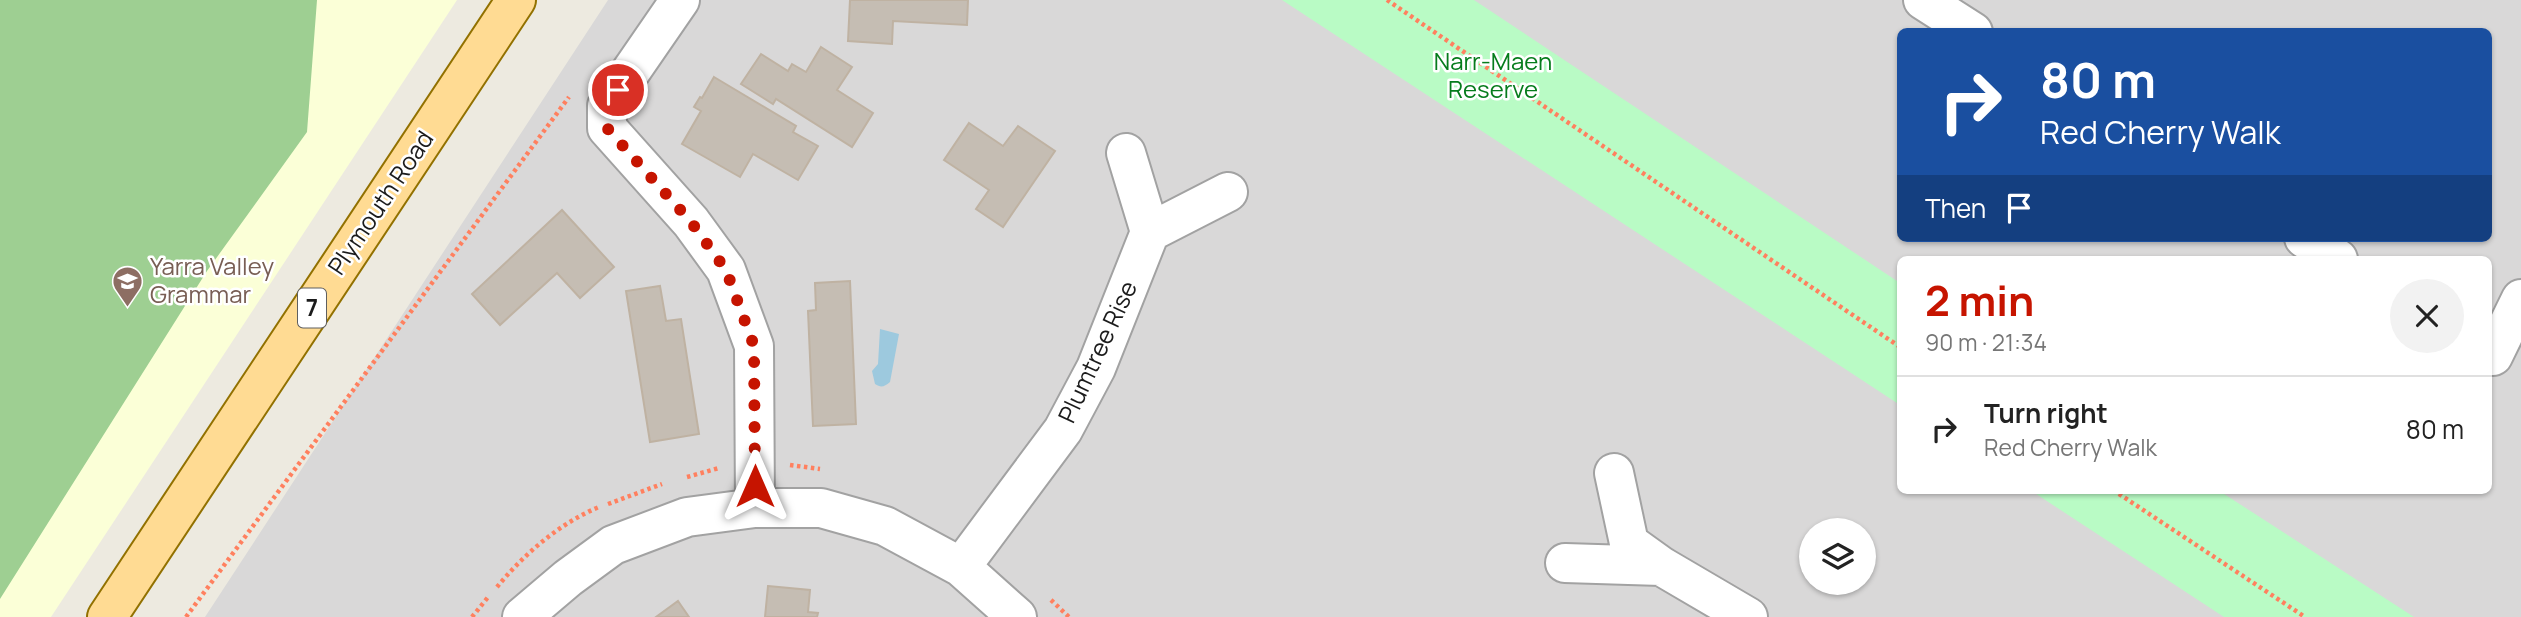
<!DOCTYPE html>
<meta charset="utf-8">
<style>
body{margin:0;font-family:Manrope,sans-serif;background:#f2f2f2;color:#222;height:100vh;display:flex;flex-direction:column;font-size:26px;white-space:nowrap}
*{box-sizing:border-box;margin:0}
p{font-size:23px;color:#767676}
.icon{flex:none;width:38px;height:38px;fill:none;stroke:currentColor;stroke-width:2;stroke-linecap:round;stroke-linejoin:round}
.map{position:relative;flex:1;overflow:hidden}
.panel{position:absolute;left:1897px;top:256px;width:595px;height:238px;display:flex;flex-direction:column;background:#fff;border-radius:10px;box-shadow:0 2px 5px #0004}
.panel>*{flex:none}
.hud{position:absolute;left:1897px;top:28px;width:595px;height:214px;border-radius:10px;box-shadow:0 2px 5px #0004;background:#1a4fa0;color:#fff;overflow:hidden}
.controls{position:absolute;left:1799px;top:518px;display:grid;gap:14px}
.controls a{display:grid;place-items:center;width:77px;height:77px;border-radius:50%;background:#fff;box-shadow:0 2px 5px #0004;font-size:35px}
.pin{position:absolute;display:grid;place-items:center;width:60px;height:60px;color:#fff;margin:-30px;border:4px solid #fff;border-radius:50%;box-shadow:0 2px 7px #0007}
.me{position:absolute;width:77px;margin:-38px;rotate:0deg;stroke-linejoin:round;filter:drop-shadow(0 0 5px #0008)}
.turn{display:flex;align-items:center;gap:24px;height:147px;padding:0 28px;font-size:32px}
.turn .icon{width:91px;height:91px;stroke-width:2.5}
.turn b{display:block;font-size:49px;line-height:60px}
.then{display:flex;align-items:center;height:66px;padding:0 28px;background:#0003;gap:14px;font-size:26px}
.round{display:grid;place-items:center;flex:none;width:74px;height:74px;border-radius:37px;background:#f2f2f2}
.headline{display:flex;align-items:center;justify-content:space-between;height:119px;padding:0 28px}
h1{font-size:42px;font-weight:700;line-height:52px;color:#c61400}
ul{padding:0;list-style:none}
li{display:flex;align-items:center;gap:21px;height:105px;padding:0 28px;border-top:2px solid #e0e0e0}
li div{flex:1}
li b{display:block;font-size:26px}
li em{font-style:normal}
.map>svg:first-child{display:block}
.residential{fill:#d9d8d8;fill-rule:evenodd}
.education{fill:#fbffd7}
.forest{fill:#9ecf92}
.park{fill:#b9fbc5}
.water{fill:#9dc9de}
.building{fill:#c5bdb3;stroke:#bfb2a2;stroke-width:2}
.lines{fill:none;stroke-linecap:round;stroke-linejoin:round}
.minor-casing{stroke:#a2a2a2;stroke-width:42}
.major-casing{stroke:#927100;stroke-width:42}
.path{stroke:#ff805f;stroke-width:4.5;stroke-dasharray:3.5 3.5;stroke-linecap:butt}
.minor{stroke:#fff;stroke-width:38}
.major{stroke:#ffdb93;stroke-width:38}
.route{stroke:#c61400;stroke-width:12;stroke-dasharray:0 21.6}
.labels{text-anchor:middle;stroke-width:5;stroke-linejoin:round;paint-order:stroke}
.shield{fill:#fff;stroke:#5f5f5f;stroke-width:2}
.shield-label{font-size:23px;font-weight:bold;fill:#1b1b1b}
.park-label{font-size:24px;fill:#067c1c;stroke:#fff}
.street-label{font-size:24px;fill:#1b1b1b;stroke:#fff}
.education-label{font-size:24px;fill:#785e54;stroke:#fff;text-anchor:start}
</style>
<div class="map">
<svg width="2521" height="617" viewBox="0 0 2521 617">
<rect width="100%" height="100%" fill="#edeae0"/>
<path class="residential" d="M608 0H2521V617H205ZM1900 32H2488V238H1900ZM1900 259H2488V490H1900ZM1811 530H1864V583H1811Z"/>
<path class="education" d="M0 0H457L51 617H0Z"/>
<path class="forest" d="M0 0H317L307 132 207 271 0 599Z"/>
<path class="park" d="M1282 0H1474L1900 283V405Z
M2030 490H2218L2414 617H2224Z"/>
<path class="water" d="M880 329 899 334 890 382C884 387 881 388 875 384L872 371 878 364Z"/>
<path class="building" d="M850 0H968L967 25 893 21 892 44 848 41Z
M821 47 852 67 837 90 873 113 852 147 776 99 773 104 741 84 761 54 788 71 792 64 806 72Z
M714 77 796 126 793 132 818 146 798 180 753 154 740 177 682 144 701 111 694 107 700 97 702 98Z
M969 123 1003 146 1018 126 1055 151 1003 227 976 209 989 190 944 160Z
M562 210 614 267 580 298 557 273 500 325 472 294Z
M850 281 856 424 813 426 808 311 816 310 815 283Z
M660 286 666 321 681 319 699 434 650 442 626 291Z
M768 586 810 590 808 612 818 613 817 617H765Z
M678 601 689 617H656Z"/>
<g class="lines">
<defs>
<path id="minor" d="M680 0 607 106V128L691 222 726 270 754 346 755 508
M1923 0 1973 32
M1126 153 1150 232 1228 192
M2304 238 2338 259
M2493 356 2521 299
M1614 473 1629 543 1661 566 1748 617
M1565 563 1661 566
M961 567 1063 430 1096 368 1150 232
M522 617 568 578 613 545 687 517 755 508H821L885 526 961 567 1017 617"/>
<path id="major" d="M107 617 516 0"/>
</defs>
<use href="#minor" class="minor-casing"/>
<use href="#major" class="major-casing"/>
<path class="path" d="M1387 0 1900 347
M790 465 820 469
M687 477 719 468
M2113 490 2305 617
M608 504 662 484
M497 587C524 554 560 523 599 507
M1051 600 1069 617
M186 617 569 97
M472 617 489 596"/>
<use href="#minor" class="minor"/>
<use href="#major" class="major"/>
</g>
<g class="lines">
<path class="route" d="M618 90 607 106V128L691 222 726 270 754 346 755 486"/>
</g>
<defs>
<symbol id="school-pin" viewBox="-11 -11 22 30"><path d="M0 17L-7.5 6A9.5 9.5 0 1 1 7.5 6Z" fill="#8d6e63" stroke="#fff"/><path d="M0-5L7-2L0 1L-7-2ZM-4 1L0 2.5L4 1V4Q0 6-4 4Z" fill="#fff"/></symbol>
</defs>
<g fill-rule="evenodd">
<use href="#school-pin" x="110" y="264" width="35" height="47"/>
</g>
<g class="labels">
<rect class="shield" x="298" y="288.5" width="28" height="39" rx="5"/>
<g class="shield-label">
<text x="312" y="316">7</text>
</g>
<g class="park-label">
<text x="1493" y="70">Narr-Maen<tspan x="1493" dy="28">Reserve</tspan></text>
</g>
<g class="street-label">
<text transform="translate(381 203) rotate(-56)" y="8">Plymouth Road</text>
<text transform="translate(1098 352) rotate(-65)" y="8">Plumtree Rise</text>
</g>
<g class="education-label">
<text x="150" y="275">Yarra Valley<tspan x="150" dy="28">Grammar</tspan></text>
</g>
</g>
</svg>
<div class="controls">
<a><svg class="icon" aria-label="layers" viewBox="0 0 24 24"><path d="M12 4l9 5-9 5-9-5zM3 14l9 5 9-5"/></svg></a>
</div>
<div class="pin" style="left:618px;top:90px;background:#d93025"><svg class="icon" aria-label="arrive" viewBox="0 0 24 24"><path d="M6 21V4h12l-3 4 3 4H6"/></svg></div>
<svg class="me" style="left:755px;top:486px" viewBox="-20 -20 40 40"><path d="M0-17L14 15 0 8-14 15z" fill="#c61400" stroke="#fff" stroke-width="4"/></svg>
<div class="hud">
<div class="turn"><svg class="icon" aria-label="right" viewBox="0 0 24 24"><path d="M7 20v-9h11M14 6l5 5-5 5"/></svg><div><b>80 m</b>Red Cherry Walk</div></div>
<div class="then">Then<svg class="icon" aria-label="arrive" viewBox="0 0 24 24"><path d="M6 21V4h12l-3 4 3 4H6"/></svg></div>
</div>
<section class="panel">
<div class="headline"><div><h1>2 min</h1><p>90 m · 21:34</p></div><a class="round"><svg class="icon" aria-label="close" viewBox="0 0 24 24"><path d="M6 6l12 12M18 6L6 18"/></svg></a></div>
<ul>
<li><svg class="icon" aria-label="right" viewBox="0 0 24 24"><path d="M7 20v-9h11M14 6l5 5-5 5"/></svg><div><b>Turn right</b><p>Red Cherry Walk</p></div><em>80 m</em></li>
</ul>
</section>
</div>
